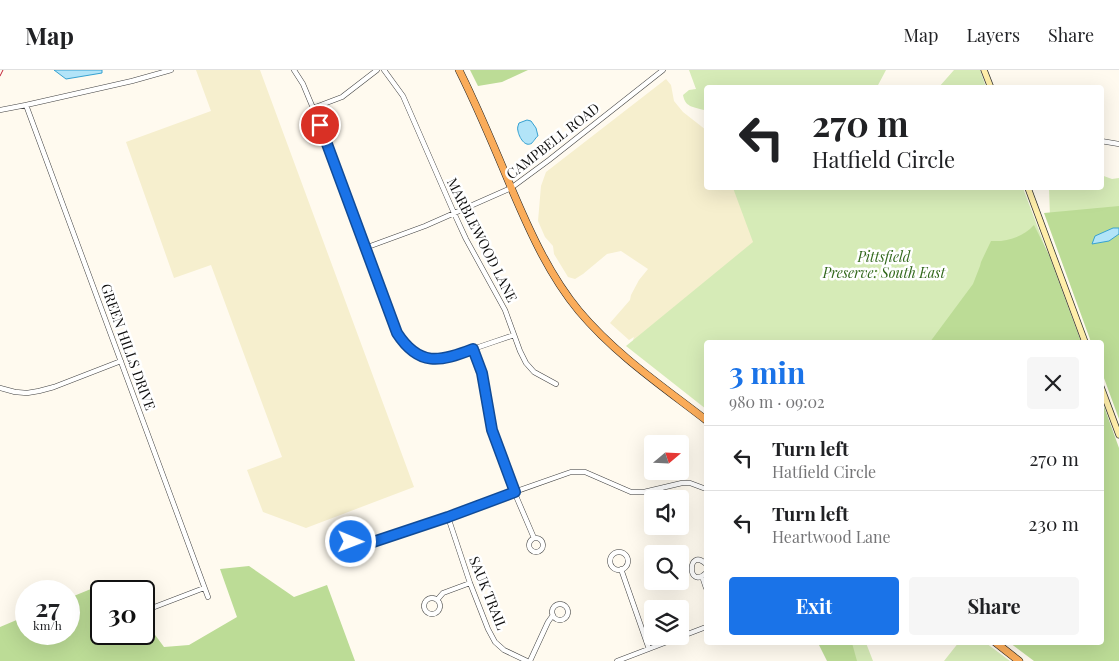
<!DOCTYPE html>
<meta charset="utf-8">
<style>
body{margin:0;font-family:"Playfair Display",serif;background:#f6f6f6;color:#202124;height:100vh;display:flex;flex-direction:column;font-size:19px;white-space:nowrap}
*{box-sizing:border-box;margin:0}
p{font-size:16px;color:#757577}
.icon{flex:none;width:28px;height:28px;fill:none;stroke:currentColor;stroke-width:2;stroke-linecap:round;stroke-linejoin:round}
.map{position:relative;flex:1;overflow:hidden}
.sheet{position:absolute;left:704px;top:270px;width:400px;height:305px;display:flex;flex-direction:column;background:#fff;border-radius:5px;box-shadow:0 5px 20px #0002}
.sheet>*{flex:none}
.top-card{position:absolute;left:704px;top:15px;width:400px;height:105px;border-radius:5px;box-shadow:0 5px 20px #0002;background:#fff;color:#202124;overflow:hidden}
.needle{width:32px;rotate:71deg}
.buttons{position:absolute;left:644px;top:365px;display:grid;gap:10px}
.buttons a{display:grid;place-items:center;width:45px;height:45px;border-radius:5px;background:#fff;box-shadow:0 5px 20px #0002;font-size:25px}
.speed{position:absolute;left:15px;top:510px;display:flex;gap:10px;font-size:25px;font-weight:700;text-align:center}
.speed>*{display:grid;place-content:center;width:65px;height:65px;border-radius:50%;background:#fff;box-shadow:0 5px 20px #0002;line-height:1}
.speed small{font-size:12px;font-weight:400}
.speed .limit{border:2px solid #111;border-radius:8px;background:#fff;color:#111}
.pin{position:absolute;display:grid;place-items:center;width:42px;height:42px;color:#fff;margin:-21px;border:2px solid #fff;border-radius:50%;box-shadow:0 1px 5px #0007}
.me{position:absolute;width:55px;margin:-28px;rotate:91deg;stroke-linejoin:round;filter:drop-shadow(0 0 4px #0008)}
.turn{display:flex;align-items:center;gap:18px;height:105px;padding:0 25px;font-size:22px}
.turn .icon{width:65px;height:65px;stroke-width:2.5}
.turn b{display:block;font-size:35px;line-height:42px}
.round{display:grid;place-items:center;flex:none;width:52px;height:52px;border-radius:5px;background:#f6f6f6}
.overview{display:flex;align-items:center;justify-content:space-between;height:85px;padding:0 25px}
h1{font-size:30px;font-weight:700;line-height:38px;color:#1a73e8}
.cta{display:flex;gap:10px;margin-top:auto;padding:10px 25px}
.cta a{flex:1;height:58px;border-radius:5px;background:#1a73e8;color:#fff;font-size:20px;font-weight:700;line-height:58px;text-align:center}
.cta a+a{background:#f6f6f6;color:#202124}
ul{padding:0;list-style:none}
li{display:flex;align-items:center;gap:15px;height:65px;padding:0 25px;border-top:1px solid #e0e0e0}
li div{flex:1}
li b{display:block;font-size:19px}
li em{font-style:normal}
header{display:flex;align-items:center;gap:30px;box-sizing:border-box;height:70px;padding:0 25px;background:#fff;border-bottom:1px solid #e0e0e0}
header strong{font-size:24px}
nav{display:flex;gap:28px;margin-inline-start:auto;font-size:18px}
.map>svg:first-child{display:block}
.farmland{fill:#f6efce}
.green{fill:#d6ebb7}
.forest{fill:#bcdc96}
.water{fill:#b2e4f8;stroke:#36a1d1}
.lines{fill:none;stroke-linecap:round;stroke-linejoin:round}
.minor-casing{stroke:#414141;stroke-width:5.5}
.secondary-casing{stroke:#303030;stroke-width:7}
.trunk-casing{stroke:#1f1f1f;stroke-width:8}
.minor{stroke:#fff;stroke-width:4.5}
.secondary{stroke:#fea;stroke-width:5.5}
.trunk{stroke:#faac5a;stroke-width:7}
.rail{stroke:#c22137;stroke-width:1}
.route-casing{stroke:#114b97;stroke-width:12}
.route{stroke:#1a73e8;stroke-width:9}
.labels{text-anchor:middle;stroke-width:5;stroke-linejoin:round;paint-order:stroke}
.street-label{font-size:14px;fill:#0e0e0e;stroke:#fff}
.park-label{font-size:14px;font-style:italic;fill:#32681c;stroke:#fff}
</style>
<header>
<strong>Map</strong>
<nav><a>Map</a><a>Layers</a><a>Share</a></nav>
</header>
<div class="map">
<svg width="1119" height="591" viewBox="0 0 1119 591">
<rect width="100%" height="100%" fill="#fffaef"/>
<path class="farmland" d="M196 0H260L414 417 306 458 263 442 247 400 282 387 211 195 174 208 126 72 211 41Z
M666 9 671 15 674 31 683 42 706 60V118H1011L706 272 633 270 634 267 629 270 610 253 630 230 631 225 639 210 648 199 621 181 607 184 583 204 575 209 568 207 554 184 553 176 545 167 538 151 541 116 546 102Z"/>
<path class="green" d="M689 0H886L877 17 706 18V46L704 40C693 37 685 37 683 25L689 20 696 19Z
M954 0H980L986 17H939Z
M1101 105 1112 109 1119 108V158L1101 272 1050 147 1049 118H1101Z
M733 118H1023L1081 272H706V339L626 276 753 172Z
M959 572 986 573 1010 591H944Z
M822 573H866L873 591H829Z"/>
<path class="forest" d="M470 0H528L502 12 478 16Z
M1119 136V349L1101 300V272H1091L1044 143Z
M1034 155 1049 185 1081 272H930L973 214 980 196 981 192 991 171C1007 172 1023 167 1034 155Z
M1101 328 1119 378V591H1034L1010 573 1101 572Z
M249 496 294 527 327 515 355 591H0V557L26 546V564H69V528L103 514 111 521H101V564H144V550L164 577 189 575 237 547 220 499Z
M818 573H852L857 591H827Z"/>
<path class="water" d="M54 0H102V3L66 9Z
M527 50 531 51 536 58 538 66C537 66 533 72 532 73 525 78 519 67 518 61 517 58 518 56 519 53Z
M1113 158H1119V164L1109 171 1092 174 1095 166Z"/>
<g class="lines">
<defs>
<path id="minor" d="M294 0 303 14 313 38 397 263C409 282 425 293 448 288 456 287 463 283 470 280 485 275 499 270 514 265
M384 0 403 26 454 143 466 169 505 240 520 281 526 293 534 302 556 314
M26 35 208 527
M313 38 342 27 377 0
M0 40 26 35 132 11 171 0
M1101 71 1119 74
M365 178 425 156 511 118 549 90 663 0
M473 279 482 303 492 360 516 426 534 468
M0 318 15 322 27 323 39 321 54 317 121 291
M448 447 470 513 488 559 495 572 504 580 527 591
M529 475a7 7 0 1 1 14 0a7 7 0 1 1-14 0Z
M348 478a8 8 0 1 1 16 0a8 8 0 1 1-16 0Z
M364 475 571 402H585L631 422H644L682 413H690L706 419
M610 491a9 9 0 1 1 18 0a9 9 0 1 1-18 0Z
M706 494C687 476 687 521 706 503
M621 499 649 579
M702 506 706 518
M424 536a8 8 0 1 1 16 0a8 8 0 1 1-16 0Z
M437 530 443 523 470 513
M552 542a8 8 0 1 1 16 0a8 8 0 1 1-16 0Z
M144 541 204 518
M530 591 548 552 553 545
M617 591 706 557"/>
<path id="secondary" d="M984 0 991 18
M1028 118 1085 272
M1101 317 1119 365"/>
<path id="trunk" d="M459 0C479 40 496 81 513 122 531 164 550 206 579 241 615 284 662 316 706 350
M995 572 1019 591"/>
</defs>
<use href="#minor" class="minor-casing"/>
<use href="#secondary" class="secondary-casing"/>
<use href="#trunk" class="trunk-casing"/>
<use href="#minor" class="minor"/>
<use href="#secondary" class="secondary"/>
<use href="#trunk" class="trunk"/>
<path class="rail" d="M0 6 3 0"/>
</g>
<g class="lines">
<defs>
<path id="route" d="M320 55 397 263C419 297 440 292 473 279L482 303 492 360 515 422 448 447 364 475 358 470 351 472"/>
</defs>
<use href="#route" class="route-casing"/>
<use href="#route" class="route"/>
</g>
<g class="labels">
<g class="street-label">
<text transform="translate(553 71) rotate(-38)" y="5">CAMPBELL ROAD</text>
<text transform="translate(482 170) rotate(63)" y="5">MARBLEWOOD LANE</text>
<text transform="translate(128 277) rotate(70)" y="5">GREEN HILLS DRIVE</text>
<text transform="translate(488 523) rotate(68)" y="5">SAUK TRAIL</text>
</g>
<g class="park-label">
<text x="884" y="192">Pittsfield<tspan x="884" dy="16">Preserve: South East</tspan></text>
</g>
</g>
</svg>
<div class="buttons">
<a><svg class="needle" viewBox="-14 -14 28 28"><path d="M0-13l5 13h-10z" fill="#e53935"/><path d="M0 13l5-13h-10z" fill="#757577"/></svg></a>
<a><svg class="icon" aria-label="sound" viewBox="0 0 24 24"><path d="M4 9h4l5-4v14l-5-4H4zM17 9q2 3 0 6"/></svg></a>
<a><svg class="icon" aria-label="search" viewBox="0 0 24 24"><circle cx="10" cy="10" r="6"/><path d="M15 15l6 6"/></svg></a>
<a><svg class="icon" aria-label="layers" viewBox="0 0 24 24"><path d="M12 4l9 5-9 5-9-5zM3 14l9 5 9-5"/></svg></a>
</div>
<div class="speed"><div>27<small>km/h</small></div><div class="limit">30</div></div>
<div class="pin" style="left:320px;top:55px;background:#d93025"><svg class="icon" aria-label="arrive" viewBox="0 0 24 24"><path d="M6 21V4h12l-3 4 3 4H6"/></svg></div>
<svg class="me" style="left:351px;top:472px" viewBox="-20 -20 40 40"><circle r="17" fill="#1a73e8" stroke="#fff" stroke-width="3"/><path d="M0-11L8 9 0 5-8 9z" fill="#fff"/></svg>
<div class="top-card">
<div class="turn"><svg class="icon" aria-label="left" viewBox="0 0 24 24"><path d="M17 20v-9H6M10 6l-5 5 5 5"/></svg><div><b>270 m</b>Hatfield Circle</div></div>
</div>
<section class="sheet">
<div class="overview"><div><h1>3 min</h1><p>980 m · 09:02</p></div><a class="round"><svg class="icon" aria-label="close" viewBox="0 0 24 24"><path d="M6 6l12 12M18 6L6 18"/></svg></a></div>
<ul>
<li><svg class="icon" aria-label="left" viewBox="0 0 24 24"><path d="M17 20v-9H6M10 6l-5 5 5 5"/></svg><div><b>Turn left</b><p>Hatfield Circle</p></div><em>270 m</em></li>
<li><svg class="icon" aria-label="left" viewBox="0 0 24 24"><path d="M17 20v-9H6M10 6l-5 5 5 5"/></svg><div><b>Turn left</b><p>Heartwood Lane</p></div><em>230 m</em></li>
</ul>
<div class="cta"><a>Exit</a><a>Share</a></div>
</section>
</div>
